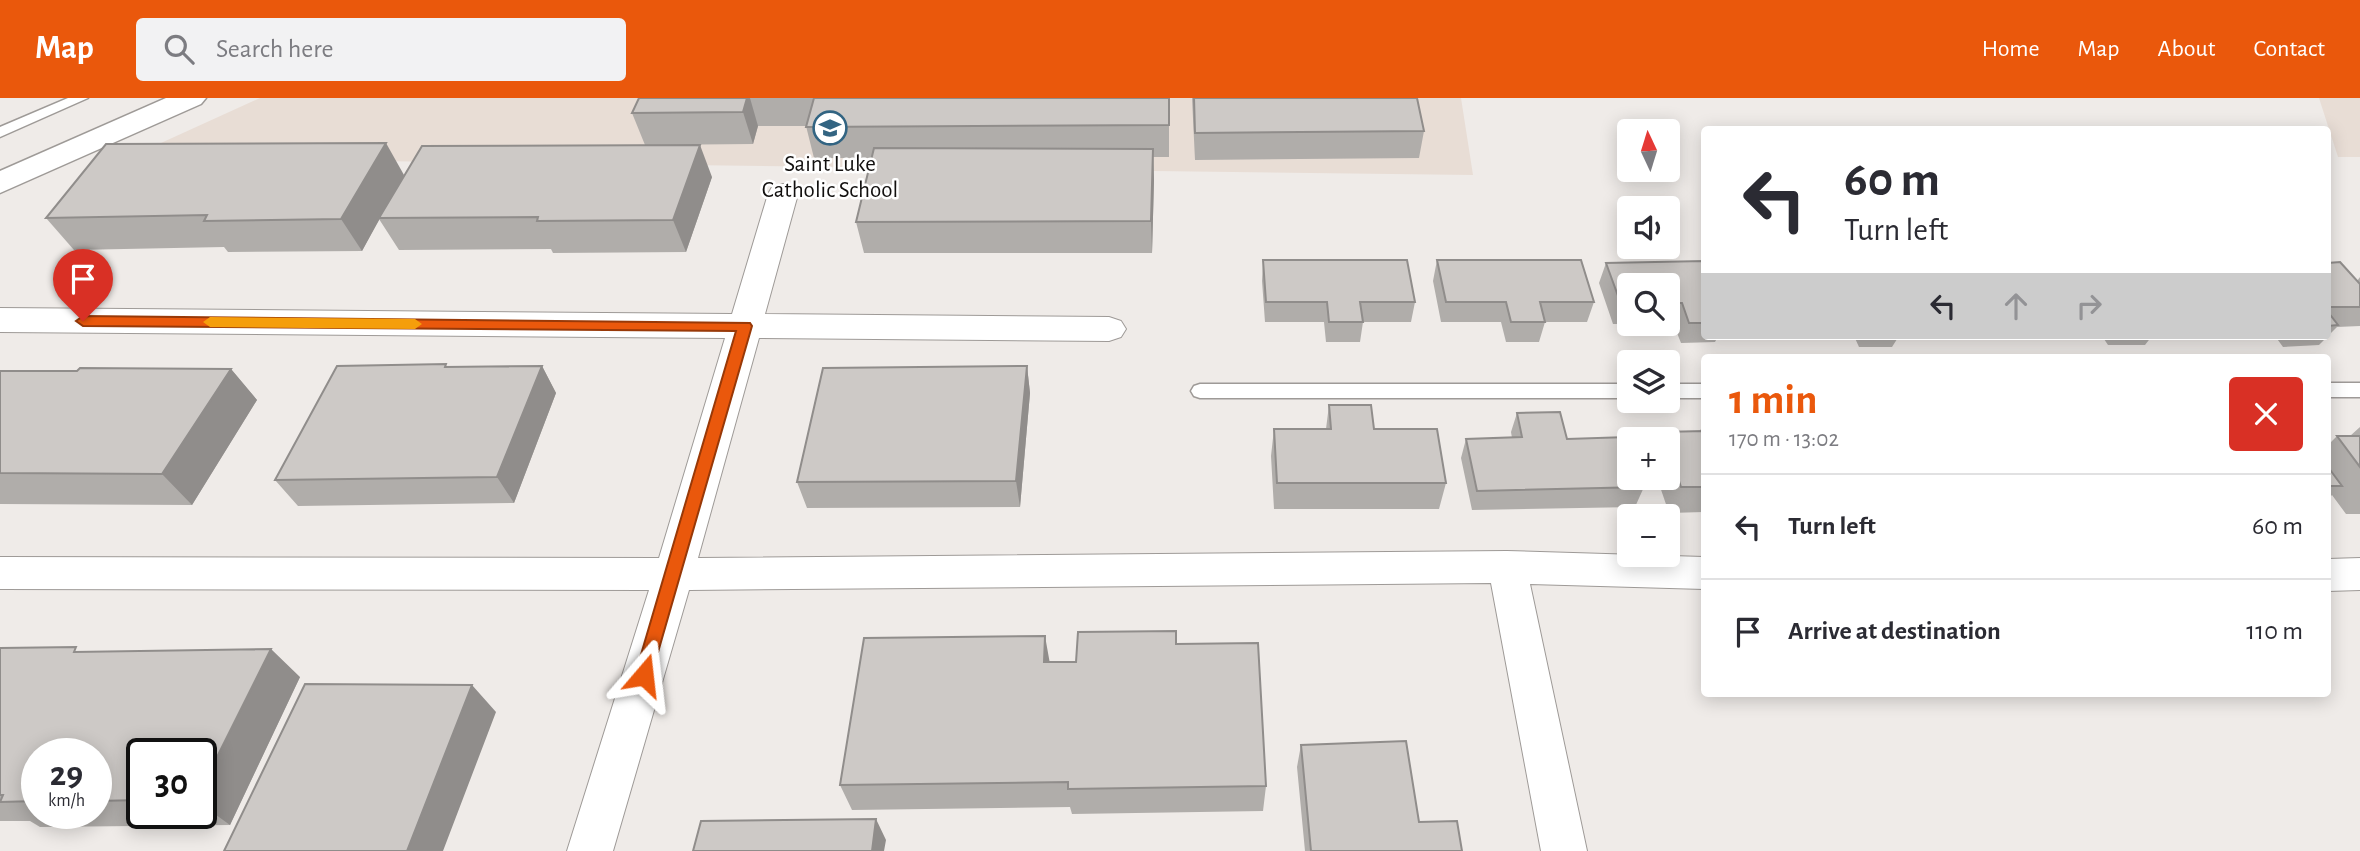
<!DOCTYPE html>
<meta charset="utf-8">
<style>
body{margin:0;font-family:"Alegreya Sans",sans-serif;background:#f2f2f3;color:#2b2b33;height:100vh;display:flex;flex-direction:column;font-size:26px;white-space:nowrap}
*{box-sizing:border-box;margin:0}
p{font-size:23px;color:#7c7c81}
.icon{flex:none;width:38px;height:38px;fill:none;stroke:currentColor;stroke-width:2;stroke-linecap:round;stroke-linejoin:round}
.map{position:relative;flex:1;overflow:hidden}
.side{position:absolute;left:1701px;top:256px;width:630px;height:343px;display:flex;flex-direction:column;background:#fff;border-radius:7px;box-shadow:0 4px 18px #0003}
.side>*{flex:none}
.top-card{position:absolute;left:1701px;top:28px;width:630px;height:214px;border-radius:7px;box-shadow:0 4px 18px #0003;background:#fff;color:#2b2b33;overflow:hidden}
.needle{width:46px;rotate:356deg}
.tools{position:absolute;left:1617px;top:21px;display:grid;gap:14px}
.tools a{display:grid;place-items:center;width:63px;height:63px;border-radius:7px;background:#fff;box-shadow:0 4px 18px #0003;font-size:35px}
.speed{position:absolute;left:21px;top:640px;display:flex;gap:14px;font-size:35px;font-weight:700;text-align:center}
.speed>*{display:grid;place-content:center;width:91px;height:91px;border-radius:50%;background:#fff;box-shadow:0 4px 18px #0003;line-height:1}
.speed small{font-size:18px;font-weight:400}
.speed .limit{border:4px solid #111;border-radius:10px;background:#fff;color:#111}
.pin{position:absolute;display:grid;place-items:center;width:60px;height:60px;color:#fff;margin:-72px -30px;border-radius:50% 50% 50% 0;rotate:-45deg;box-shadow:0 0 7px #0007}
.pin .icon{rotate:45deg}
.me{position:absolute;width:77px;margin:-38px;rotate:17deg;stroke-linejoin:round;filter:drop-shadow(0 0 5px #0008)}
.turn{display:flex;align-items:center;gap:24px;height:147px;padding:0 28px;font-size:32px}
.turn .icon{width:91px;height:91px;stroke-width:2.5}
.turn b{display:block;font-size:49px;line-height:60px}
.lanes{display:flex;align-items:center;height:66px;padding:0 28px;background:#0003;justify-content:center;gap:35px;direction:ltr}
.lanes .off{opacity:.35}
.round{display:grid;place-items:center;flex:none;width:74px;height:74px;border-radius:7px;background:#f2f2f3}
.head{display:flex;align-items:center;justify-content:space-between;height:119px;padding:0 28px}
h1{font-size:42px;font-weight:600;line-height:52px;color:#ea580c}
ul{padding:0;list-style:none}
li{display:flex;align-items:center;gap:21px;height:105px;padding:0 28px;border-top:2px solid #e1e1e2}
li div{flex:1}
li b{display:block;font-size:26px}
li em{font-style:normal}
header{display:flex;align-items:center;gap:42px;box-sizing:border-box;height:98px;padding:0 35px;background:#ea580c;color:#fff}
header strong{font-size:33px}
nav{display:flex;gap:38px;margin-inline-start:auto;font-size:24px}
.search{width:490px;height:63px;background:#f2f2f3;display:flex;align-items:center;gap:18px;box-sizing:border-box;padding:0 24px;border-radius:7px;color:#7c7c81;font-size:26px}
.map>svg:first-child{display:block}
.built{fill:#e8ddd5}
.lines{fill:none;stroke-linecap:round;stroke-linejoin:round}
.lane-casing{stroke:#9e9a97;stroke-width:3}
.street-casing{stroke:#9e9a97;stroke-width:2}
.secondary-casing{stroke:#9e9a97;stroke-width:3}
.lane{fill:#fff;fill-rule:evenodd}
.street{fill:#fff;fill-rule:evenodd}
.secondary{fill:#fff;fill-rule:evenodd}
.wall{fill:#b0adaa;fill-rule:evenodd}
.shaded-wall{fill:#908d8b}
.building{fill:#cdc9c6;stroke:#908d8b;stroke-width:2}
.route{fill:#ea580c;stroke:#983908;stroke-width:2}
.slow{fill:#f59e0b}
.labels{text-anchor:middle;stroke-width:5;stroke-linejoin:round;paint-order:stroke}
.far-poi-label{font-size:23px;fill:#110f0e;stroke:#fff}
</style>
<header>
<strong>Map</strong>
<div class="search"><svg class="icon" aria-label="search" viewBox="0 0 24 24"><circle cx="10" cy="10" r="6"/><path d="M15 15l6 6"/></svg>Search here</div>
<nav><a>Home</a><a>Map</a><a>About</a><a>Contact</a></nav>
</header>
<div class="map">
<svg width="2360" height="753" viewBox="0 0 2360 753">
<rect width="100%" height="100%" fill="#efebe8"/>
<path class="built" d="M260 0H1461L1473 77 128 60Z
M2319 0H2360V59H2338Z"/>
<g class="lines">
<defs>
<path id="lane" d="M68 0H88L0 39V29Z
M2328 285H2360V299H2328Z
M1200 286H1629V300H1200L1194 298 1191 293 1194 288Z
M1668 286H1704V300H1668Z"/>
<path id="street" d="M783 86 794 89 798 96 765 216 1109 219 1121 223 1126 231 1121 239 1109 243 759 240 698 460 1507 453 1704 459V491L1530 486 1587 753H1541L1491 485 689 492 613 753H567L649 492 0 491V459L659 460 725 240 0 234V210L732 216 768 96 772 89Z
M2360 460V492L2328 493V461Z"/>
<path id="secondary" d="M166 0H206L201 6 0 95V73Z"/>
</defs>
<use href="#lane" class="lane-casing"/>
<use href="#street" class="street-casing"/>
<use href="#secondary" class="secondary-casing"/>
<use href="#lane" class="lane"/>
<use href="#street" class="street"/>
<use href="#secondary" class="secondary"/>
</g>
<path class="wall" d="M639 0H1169V59H1153L1154 82 1152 155H864L856 124 871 60H814L806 28H758L753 46 645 47 632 15Z
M1192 0H1417L1424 33 1419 60 1195 62Z
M404 77 712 79 686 154 553 155 551 151 399 152 379 121 362 153 228 154 224 149 74 152 46 120Z
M1263 162 1415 204 1411 224H1363L1360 244H1326L1324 224H1265L1262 183Z
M1437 162 1594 204 1587 224H1545L1539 244H1506L1501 224H1441L1433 183Z
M1704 163V238H1718L1715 244 1681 245 1673 225H1668V187H1629V226H1631H1613L1599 185 1606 165Z
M2328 165 2357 183 2360 179V228L2337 229 2319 247 2283 249 2275 238H2328Z
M1854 238H1899L1892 249H1859Z
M2102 238H2152L2145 247H2108Z
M542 268 556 295 514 405 298 408 275 382Z
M1027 268 1030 295 1020 409 807 410 797 384Z
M231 271 257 302 192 407 0 406V273H77Z
M1329 307 1374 331 1446 385 1439 411H1274L1271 358 1274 331H1326Z
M1517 315 1567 341 1644 389 1635 409 1472 412 1461 360 1466 341 1512 340 1511 334Z
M1704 324V414L1669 415 1657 380H1668V341H1659L1662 334 1700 333Z
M2360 329V416H2346L2332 397 2328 401V347L2337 338H2350Z
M1176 546 1266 688 1263 713 1072 716 1070 709 852 712 840 687 1049 564H1076Z
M0 550 82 554 300 579 230 727 40 729 30 723H0ZM37 656H96V716H37ZM142 656H201V716H142Z
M1301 647 1419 724 1462 753H1305L1297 669Z"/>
<path class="shaded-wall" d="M747 0H750L758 28 753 46 743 14Z
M386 45 404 77 362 153 341 121Z
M700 47 712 79 686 154 673 122Z
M1153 51 1154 82 1152 155 1151 123Z
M542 268 556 295 514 405 497 379Z
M1027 268 1030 295 1020 409 1016 383Z
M231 271 257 302 192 407 162 376Z
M1045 538 1050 566 1044 564Z
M271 551 300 579 230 727 201 706V691Z
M472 587 496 614 443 753H407Z
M876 721 886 742 884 753H872Z"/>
<path class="building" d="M639 0H747L743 14 632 15Z
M814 0H1169V27L806 29Z
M1194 0H1417L1424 33 1195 35Z
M386 45 341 121 204 123 207 117 46 120 106 46Z
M700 47 673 122 537 123 538 119 379 120 422 48Z
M874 50 1153 51 1151 123 856 124Z
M1263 162H1407L1415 204H1360L1363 224H1329L1327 204H1266Z
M1437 162H1581L1594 204H1540L1545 224H1511L1506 204H1446Z
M1704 163V225H1689L1682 205H1668V187H1629V206H1621L1606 165Z
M2340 164 2360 186V209H2328V165Z
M2328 214 2338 227 2328 228Z
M446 266 445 269 542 268 497 379 275 382 337 268Z
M1027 268 1016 383 797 384 823 270Z
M80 270 231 271 162 376 0 375V273H77Z
M1329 307H1371L1374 331H1437L1446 385H1277L1274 331H1331Z
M1560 314 1567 341 1628 339 1629 342V380H1641L1644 389 1477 393 1466 341 1522 339 1517 315Z
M1704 333V389H1681L1668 350V341H1665L1662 334Z
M2337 338H2360V369Z
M2328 369 2342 388H2328Z
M1176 533V546L1258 545 1266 688 1068 691V684L840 687 864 540 1045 538 1044 564H1076L1078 534Z
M76 549 74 554 271 551 201 691V656H142V702L96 703V656H37V703L0 704 3 697H0V550Z
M305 586 472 587 407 753H224Z
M1406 643 1419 724 1457 723 1462 753H1311L1301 647Z
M876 721 872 753H693L701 723Z"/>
<path class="route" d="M83 218 750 225 752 228 650 582 644 584 637 582 635 577 736 233 83 228 76 223Z"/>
<path class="slow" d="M210 219 415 221 422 226 415 231 210 229 203 224Z"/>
<defs>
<symbol id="school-ring" viewBox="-11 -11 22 22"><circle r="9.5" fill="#fff" stroke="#326482" stroke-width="1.5"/><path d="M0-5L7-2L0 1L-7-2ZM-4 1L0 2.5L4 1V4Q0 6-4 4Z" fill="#326482"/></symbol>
</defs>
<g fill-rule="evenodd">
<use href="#school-ring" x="811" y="11" width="38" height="38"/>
</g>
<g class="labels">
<g class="far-poi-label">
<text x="830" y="73">Saint Luke<tspan x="830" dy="26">Catholic School</tspan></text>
</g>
</g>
</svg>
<div class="tools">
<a><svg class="needle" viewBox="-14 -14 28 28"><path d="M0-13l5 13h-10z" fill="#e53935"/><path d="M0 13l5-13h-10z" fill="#7c7c81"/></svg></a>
<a><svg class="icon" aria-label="sound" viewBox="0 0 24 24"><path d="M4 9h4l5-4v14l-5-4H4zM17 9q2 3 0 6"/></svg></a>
<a><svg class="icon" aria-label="search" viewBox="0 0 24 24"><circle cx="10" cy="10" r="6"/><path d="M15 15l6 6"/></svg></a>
<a><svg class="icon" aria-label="layers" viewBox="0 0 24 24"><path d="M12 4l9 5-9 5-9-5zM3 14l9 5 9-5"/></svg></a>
<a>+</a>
<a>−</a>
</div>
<div class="speed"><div>29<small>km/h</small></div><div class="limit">30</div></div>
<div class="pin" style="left:83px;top:223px;background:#d93025"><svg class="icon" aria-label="arrive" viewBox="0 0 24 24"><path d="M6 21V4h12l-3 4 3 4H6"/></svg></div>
<svg class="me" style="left:644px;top:577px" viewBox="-20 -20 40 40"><path d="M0-17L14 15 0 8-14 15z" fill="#ea580c" stroke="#fff" stroke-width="4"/></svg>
<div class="top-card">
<div class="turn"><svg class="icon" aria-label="left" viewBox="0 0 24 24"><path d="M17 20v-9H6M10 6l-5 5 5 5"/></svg><div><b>60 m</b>Turn left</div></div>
<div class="lanes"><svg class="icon" aria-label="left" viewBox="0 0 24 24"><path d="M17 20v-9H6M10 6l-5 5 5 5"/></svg><svg class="icon off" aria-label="ahead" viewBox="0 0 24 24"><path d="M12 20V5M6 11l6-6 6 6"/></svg><svg class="icon off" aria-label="right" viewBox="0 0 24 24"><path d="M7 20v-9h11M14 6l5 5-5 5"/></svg></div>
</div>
<section class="side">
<div class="head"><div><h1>1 min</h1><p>170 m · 13:02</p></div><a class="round" style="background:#d93025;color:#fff"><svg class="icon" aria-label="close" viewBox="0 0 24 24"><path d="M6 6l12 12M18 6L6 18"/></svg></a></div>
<ul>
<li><svg class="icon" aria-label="left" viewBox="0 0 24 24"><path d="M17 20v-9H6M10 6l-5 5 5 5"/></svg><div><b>Turn left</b></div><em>60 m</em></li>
<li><svg class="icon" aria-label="arrive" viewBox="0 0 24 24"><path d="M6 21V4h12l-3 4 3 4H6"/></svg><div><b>Arrive at destination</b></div><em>110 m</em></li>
</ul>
</section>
</div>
